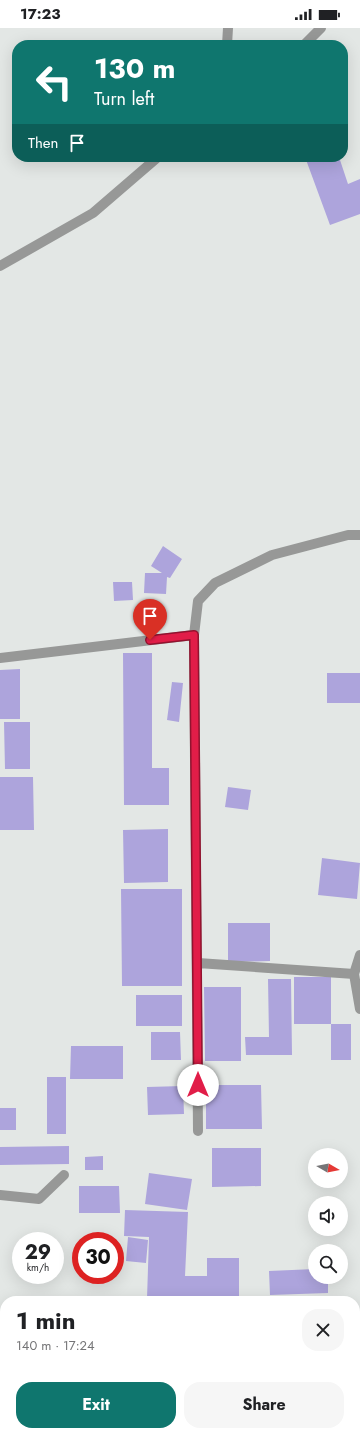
<!DOCTYPE html>
<meta charset="utf-8">
<style>
body{margin:0;font-family:Jost,sans-serif;background:#f6f6f6;color:#202124;height:100vh;display:flex;flex-direction:column;font-size:15px;white-space:nowrap}
*{box-sizing:border-box;margin:0}
p{font-size:13px;color:#757577}
.icon{flex:none;width:22px;height:22px;fill:none;stroke:currentColor;stroke-width:2;stroke-linecap:round;stroke-linejoin:round}
.map{position:relative;flex:1;overflow:hidden}
.sheet{position:absolute;left:0px;top:1268px;width:360px;height:140px;display:flex;flex-direction:column;background:#fff;border-radius:16px 16px 0 0;box-shadow:0 4px 16px #0002}
.sheet>*{flex:none}
.guide{position:absolute;left:12px;top:12px;width:336px;height:122px;border-radius:16px;box-shadow:0 4px 16px #0002;background:#0f766e;color:#fff;overflow:hidden}
.needle{width:26px;rotate:99deg}
.buttons{position:absolute;left:308px;top:1120px;display:grid;gap:8px}
.buttons a{display:grid;place-items:center;width:40px;height:40px;border-radius:50%;background:#fff;box-shadow:0 4px 16px #0002;font-size:20px}
.speed{position:absolute;left:12px;top:1204px;display:flex;gap:8px;font-size:20px;font-weight:700;text-align:center}
.speed>*{display:grid;place-content:center;width:52px;height:52px;border-radius:50%;background:#fff;box-shadow:0 4px 16px #0002;line-height:1}
.speed small{font-size:10px;font-weight:400}
.speed .limit{border:6px solid #d22;background:#fff;color:#111}
.pin{position:absolute;display:grid;place-items:center;width:34px;height:34px;color:#fff;margin:-41px -17px;border-radius:50% 50% 50% 0;rotate:-45deg;box-shadow:0 0 4px #0007}
.pin .icon{rotate:45deg}
.me{position:absolute;width:44px;margin:-22px;rotate:0deg;stroke-linejoin:round;filter:drop-shadow(0 0 3px #0008)}
.turn{display:flex;align-items:center;gap:14px;height:84px;padding:0 16px;font-size:18px}
.turn .icon{width:52px;height:52px;stroke-width:2.5}
.turn b{display:block;font-size:28px;line-height:34px}
.then{display:flex;align-items:center;height:38px;padding:0 16px;background:#0003;gap:8px;font-size:15px}
.round{display:grid;place-items:center;flex:none;width:42px;height:42px;border-radius:16px;background:#f6f6f6}
.overview{display:flex;align-items:center;justify-content:space-between;height:68px;padding:0 16px}
h1{font-size:24px;font-weight:700;line-height:30px}
.cta{display:flex;gap:8px;margin-top:auto;padding:8px 16px}
.cta a{flex:1;height:46px;border-radius:16px;background:#0f766e;color:#fff;font-size:16px;font-weight:700;line-height:46px;text-align:center}
.cta a+a{background:#f6f6f6;color:#202124}
.status{display:flex;justify-content:space-between;align-items:center;height:28px;padding:0 20px;background:#fff;direction:ltr}
.status svg{height:11px;fill:currentColor}
.map>svg:first-child{display:block}
.building{fill:#ada4dc}
.lines{fill:none;stroke-linecap:round;stroke-linejoin:round}
.minor{stroke:#979897;stroke-width:10}
.route-casing{stroke:#92132f;stroke-width:10}
.route{stroke:#e11d48;stroke-width:7}
</style>
<div class="status"><b>17:23</b><svg viewBox="0 0 49 12"><path d="M0 12V9h3v3zM5 12V6h3v6zM10 12V3h3v9zM15 12V0h3v12zM26 1h20v11H26zM47 4h2v5h-2z"/></svg></div>
<div class="map">
<svg width="360" height="1408" viewBox="0 0 360 1408">
<rect width="100%" height="100%" fill="#e3e7e5"/>
<path class="building" d="M305 129H339L348 156 360 151V186L330 197Z
M163 518 182 531 170 550 167 549 166 566 144 565 145 545H162L151 538Z
M113 554H132L133 572 114 573Z
M123 625H152V740H169V777H124Z
M20 641V691H0V642Z
M327 645H360V675H327Z
M172 654 183 655 179 694 167 692Z
M4 694H30V741H5Z
M0 749H33L34 802H0Z
M228 759 251 762 248 782 225 779Z
M168 801V854L124 855 123 802Z
M322 830 360 835 357 871 318 867Z
M121 861H182V958H122Z
M228 895H270V933L228 934Z
M294 949H331V996H351V1032H331V996H294Z
M268 951H291L292 1027H246L245 1009H269Z
M204 959H241V1033H205Z
M136 967H182V998H136Z
M151 1004H180L181 1032H151Z
M71 1018H123V1051H70Z
M47 1049H66V1106H47Z
M206 1057H261L262 1101H206Z
M183 1058 184 1086 148 1087 147 1059Z
M0 1080H16V1102H0Z
M69 1118V1136L0 1137V1119Z
M212 1120H261V1158L212 1159Z
M103 1128V1142H85V1129Z
M149 1145 192 1151 187 1182 145 1176Z
M79 1158H119L120 1185H79Z
M125 1182 188 1184 185 1248H207V1230H239V1271L185 1273 147 1271 149 1209 124 1208Z
M128 1209 148 1212 146 1235 126 1233Z
M315 1241V1249H328V1265L270 1267 269 1243Z
M355 1343 360 1344 359 1390 355 1389Z
M147 1403H168V1408H147Z
M250 1405V1408H196V1406Z"/>
<g class="lines">
<path class="minor" d="M227 17 228 0
M304 17 321 0
M0 238 93 185 158 129
M194 607 198 1103
M0 630 194 607 198 573 215 555 272 527 348 507H360
M360 927 354 946 360 981
M198 935 354 946
M0 1167 39 1171 64 1147
M107 1403V1408"/>
</g>
<g class="lines">
<defs>
<path id="route" d="M150 612 194 607 198 1057"/>
</defs>
<use href="#route" class="route-casing"/>
<use href="#route" class="route"/>
</g>
</svg>
<div class="buttons">
<a><svg class="needle" viewBox="-14 -14 28 28"><path d="M0-13l5 13h-10z" fill="#e53935"/><path d="M0 13l5-13h-10z" fill="#757577"/></svg></a>
<a><svg class="icon" aria-label="sound" viewBox="0 0 24 24"><path d="M4 9h4l5-4v14l-5-4H4zM17 9q2 3 0 6"/></svg></a>
<a><svg class="icon" aria-label="search" viewBox="0 0 24 24"><circle cx="10" cy="10" r="6"/><path d="M15 15l6 6"/></svg></a>
</div>
<div class="speed"><div>29<small>km/h</small></div><div class="limit">30</div></div>
<div class="pin" style="left:150px;top:612px;background:#d93025"><svg class="icon" aria-label="arrive" viewBox="0 0 24 24"><path d="M6 21V4h12l-3 4 3 4H6"/></svg></div>
<svg class="me" style="left:198px;top:1057px" viewBox="-20 -20 40 40"><circle r="19" fill="#fff"/><path d="M0-13L10 11 0 6-10 11z" fill="#e11d48"/></svg>
<div class="guide">
<div class="turn"><svg class="icon" aria-label="left" viewBox="0 0 24 24"><path d="M17 20v-9H6M10 6l-5 5 5 5"/></svg><div><b>130 m</b>Turn left</div></div>
<div class="then">Then<svg class="icon" aria-label="arrive" viewBox="0 0 24 24"><path d="M6 21V4h12l-3 4 3 4H6"/></svg></div>
</div>
<section class="sheet">
<div class="overview"><div><h1>1 min</h1><p>140 m · 17:24</p></div><a class="round"><svg class="icon" aria-label="close" viewBox="0 0 24 24"><path d="M6 6l12 12M18 6L6 18"/></svg></a></div>
<div class="cta"><a>Exit</a><a>Share</a></div>
</section>
</div>
